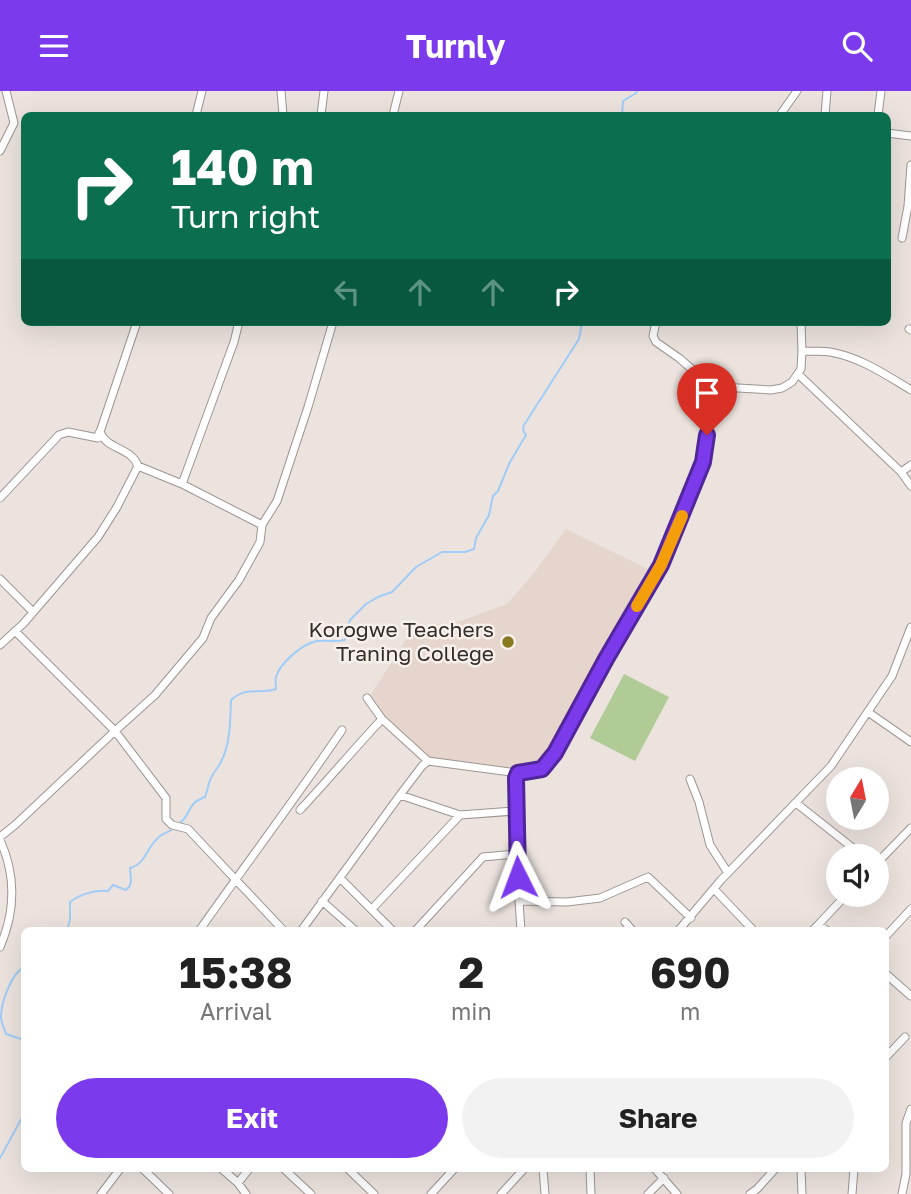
<!DOCTYPE html>
<style>
body{margin:0;font-family:"Golos Text",sans-serif;background:#f2f2f2;color:#222;height:100vh;display:flex;flex-direction:column;font-size:26px;white-space:nowrap}
*{box-sizing:border-box;margin:0}
p{font-size:23px;color:#767676}
.icon{flex:none;width:38px;height:38px;fill:none;stroke:currentColor;stroke-width:2;stroke-linecap:round;stroke-linejoin:round}
.map{position:relative;flex:1;overflow:hidden}
.side{position:absolute;left:21px;top:836px;width:868px;height:245px;display:flex;flex-direction:column;background:#fff;border-radius:10px;box-shadow:0 7px 28px #0002}
.side>*{flex:none}
.banner{position:absolute;left:21px;top:21px;width:870px;height:214px;border-radius:10px;box-shadow:0 7px 28px #0002;background:#0b6e4f;color:#fff;overflow:hidden}
.needle{width:46px;rotate:10deg}
.controls{position:absolute;left:826px;top:676px;display:grid;gap:14px}
.controls a{display:grid;place-items:center;width:63px;height:63px;border-radius:50%;background:#fff;box-shadow:0 7px 28px #0002;font-size:35px}
.pin{position:absolute;display:grid;place-items:center;width:60px;height:60px;color:#fff;margin:-72px -30px;border-radius:50% 50% 50% 0;rotate:-45deg;box-shadow:0 0 7px #0007}
.pin .icon{rotate:45deg}
.me{position:absolute;width:77px;margin:-38px;rotate:357deg;stroke-linejoin:round;filter:drop-shadow(0 0 5px #0008)}
.turn{display:flex;align-items:center;gap:24px;height:147px;padding:0 35px;font-size:32px}
.turn .icon{width:91px;height:91px;stroke-width:2.5}
.turn b{display:block;font-size:49px;line-height:60px}
.lanes{display:flex;align-items:center;height:66px;padding:0 35px;background:#0003;justify-content:center;gap:35px;direction:ltr}
.lanes .off{opacity:.35}
.eta{display:flex;justify-content:space-evenly;align-items:center;height:119px;text-align:center}
.eta b{font-size:42px;font-weight:700;line-height:49px}
.cta{display:flex;gap:14px;margin-top:auto;padding:14px 35px}
.cta a{flex:1;height:80px;border-radius:42px;background:#7c3aed;color:#fff;font-size:28px;font-weight:700;line-height:80px;text-align:center}
.cta a+a{background:#f2f2f2;color:#222}
header{display:flex;justify-content:space-between;align-items:center;height:91px;padding:0 35px;background:#7c3aed;color:#fff;font-size:32px;font-weight:700}
.map>svg:first-child{display:block}
.built{fill:#e5d5cc}
.green{fill:#b1cb97}
.lines{fill:none;stroke-linecap:round;stroke-linejoin:round}
.stream{stroke:#a0ccf8;stroke-width:2}
.minor-casing{stroke:#9d9591;stroke-width:9}
.minor{stroke:#fff;stroke-width:7}
.route-casing{stroke:#51269a;stroke-width:18}
.route{stroke:#7c3aed;stroke-width:12}
.slow{stroke:#f59e0b;stroke-width:12}
.poi-dot{fill:#897a20;stroke:#f9f0eb;stroke-width:2.5}
.labels{text-anchor:middle;stroke-width:5;stroke-linejoin:round;paint-order:stroke}
.poi-label{font-size:21px;fill:#312d2c;stroke:#f9f0eb;text-anchor:end}
</style>
<header><svg class="icon" aria-label="menu" viewBox="0 0 24 24"><path d="M4 6h16M4 12h16M4 18h16"/></svg>Turnly<svg class="icon" aria-label="search" viewBox="0 0 24 24"><circle cx="10" cy="10" r="6"/><path d="M15 15l6 6"/></svg></header>
<div class="map">
<svg width="911" height="1103" viewBox="0 0 911 1103">
<rect width="100%" height="100%" fill="#ece3de"/>
<path class="built" d="M566 438 654 481 553 660 540 675 517 679 429 667 384 626 370 605 414 536 458 531 507 513 534 482Z"/>
<path class="green" d="M624 583 669 606 635 670 590 647Z"/>
<g class="lines">
<path class="stream" d="M622 24 623 10 636 2 637 0
M180 732C193 721 186 713 205 706 208 699 208 692 212 685 214 680 219 676 221 671 231 651 230 630 231 609 248 594 258 604 276 598 276 594 275 590 276 586 280 572 302 553 317 550 326 549 334 551 345 549L350 529 366 513 378 506 392 501 416 476 442 461H465L474 458 476 447 489 424 493 405 498 400 510 371 526 344 523 339 524 334 579 248 582 231
M64 840 67 839 70 829V811C80 803 95 799 108 800L113 794 126 799C134 793 130 785 130 777 146 773 146 757 158 747 162 742 168 742 173 738
M24 876C11 883 1 912 1 926 1 932 4 937 6 943L24 949
M24 951 22 959 24 973
M0 1067 24 1023"/>
<defs>
<path id="minor" d="M281 0 283 24
M196 24 202 0
M321 24 324 0
M393 24 399 0
M780 24 797 0
M825 24 827 0
M878 24 881 0
M887 42 911 45
M0 60 14 32 6 0
M902 147 908 115 911 74
M656 231 653 245 656 251 679 267 715 298
M909 238 911 239
M802 260C812 260 821 260 830 261 860 266 886 284 911 299
M798 283 901 381 911 395
M138 375 182 393 262 434
M901 381 911 374
M182 393 234 251 239 231
M0 407 59 344 68 341 98 347 99 342
M0 488 33 521
M15 540 115 640 166 707V728L172 734 188 738 284 840
M0 554 23 533 98 446 117 416 138 375C131 356 107 359 100 341L137 231
M367 607 382 628 428 670 518 682
M868 621 911 651
M690 688 699 711 710 754 728 782
M400 704 460 724 515 720
M796 712 863 765
M300 719C328 689 354 658 382 628
M0 746 15 734 115 640 155 604 203 547 211 527 239 489 260 451 262 434 277 410 308 316 333 231
M0 749C16 784 15 821 0 856
M877 772 911 737
M340 787 393 840
M714 798 754 840
M322 810 356 840
M519 810 567 811 600 807 648 786 691 827
M372 818 460 724
M625 831 633 840
M818 834 847 803
M199 840C246 773 296 707 342 639
M301 840 400 704 422 675 428 670
M415 840 483 766 516 763
M521 840 516 763V687L518 682 542 678 555 662 606 568 661 474 703 371 707 344V307L711 301 721 296 771 299 782 297 792 291 801 278 802 260 801 231
M678 840 721 789 831 675 892 585 911 536
M812 840 818 834 828 840
M886 845 911 818
M886 883 911 905
M886 966 905 946
M143 1078 169 1103
M222 1078 238 1092
M284 1078 311 1103
M348 1078 374 1103
M543 1078 545 1103
M590 1078 591 1103
M655 1078 677 1103
M801 1078 802 1103
M101 1103 120 1078
M246 1103 238 1092 249 1078
M431 1103 454 1078
M501 1103 524 1078
M648 1103 664 1087
M750 1103 757 1098 775 1078
M852 1103 854 1078
M902 1103 906 1083V1032L911 1018"/>
</defs>
<use href="#minor" class="minor-casing"/>
<use href="#minor" class="minor"/>
</g>
<g class="lines">
<defs>
<path id="route" d="M518 786 516 687 518 682 542 678 555 662 606 568 661 474 703 371 707 344"/>
</defs>
<use href="#route" class="route-casing"/>
<use href="#route" class="route"/>
<path class="slow" d="M637 515 661 474 682 425"/>
</g>
<circle class="poi-dot" cx="508" cy="551" r="7"/>
<g class="labels">
<g class="poi-label">
<text x="494" y="546">Korogwe Teachers<tspan x="494" dy="24">Traning College</tspan></text>
</g>
</g>
</svg>
<div class="controls">
<a><svg class="needle" viewBox="-14 -14 28 28"><path d="M0-13l5 13h-10z" fill="#e53935"/><path d="M0 13l5-13h-10z" fill="#767676"/></svg></a>
<a><svg class="icon" aria-label="sound" viewBox="0 0 24 24"><path d="M4 9h4l5-4v14l-5-4H4zM17 9q2 3 0 6"/></svg></a>
</div>
<div class="pin" style="left:707px;top:344px;background:#d93025"><svg class="icon" aria-label="arrive" viewBox="0 0 24 24"><path d="M6 21V4h12l-3 4 3 4H6"/></svg></div>
<svg class="me" style="left:518px;top:786px" viewBox="-20 -20 40 40"><path d="M0-17L14 15 0 8-14 15z" fill="#7c3aed" stroke="#fff" stroke-width="4"/></svg>
<div class="banner">
<div class="turn"><svg class="icon" aria-label="right" viewBox="0 0 24 24"><path d="M7 20v-9h11M14 6l5 5-5 5"/></svg><div><b>140 m</b>Turn right</div></div>
<div class="lanes"><svg class="icon off" aria-label="left" viewBox="0 0 24 24"><path d="M17 20v-9H6M10 6l-5 5 5 5"/></svg><svg class="icon off" aria-label="ahead" viewBox="0 0 24 24"><path d="M12 20V5M6 11l6-6 6 6"/></svg><svg class="icon off" aria-label="ahead" viewBox="0 0 24 24"><path d="M12 20V5M6 11l6-6 6 6"/></svg><svg class="icon" aria-label="right" viewBox="0 0 24 24"><path d="M7 20v-9h11M14 6l5 5-5 5"/></svg></div>
</div>
<section class="side">
<div class="eta">
<div><b>15:38</b><p>Arrival</p></div>
<div><b>2</b><p>min</p></div>
<div><b>690</b><p>m</p></div>
</div>
<div class="cta"><a>Exit</a><a>Share</a></div>
</section>
</div>
